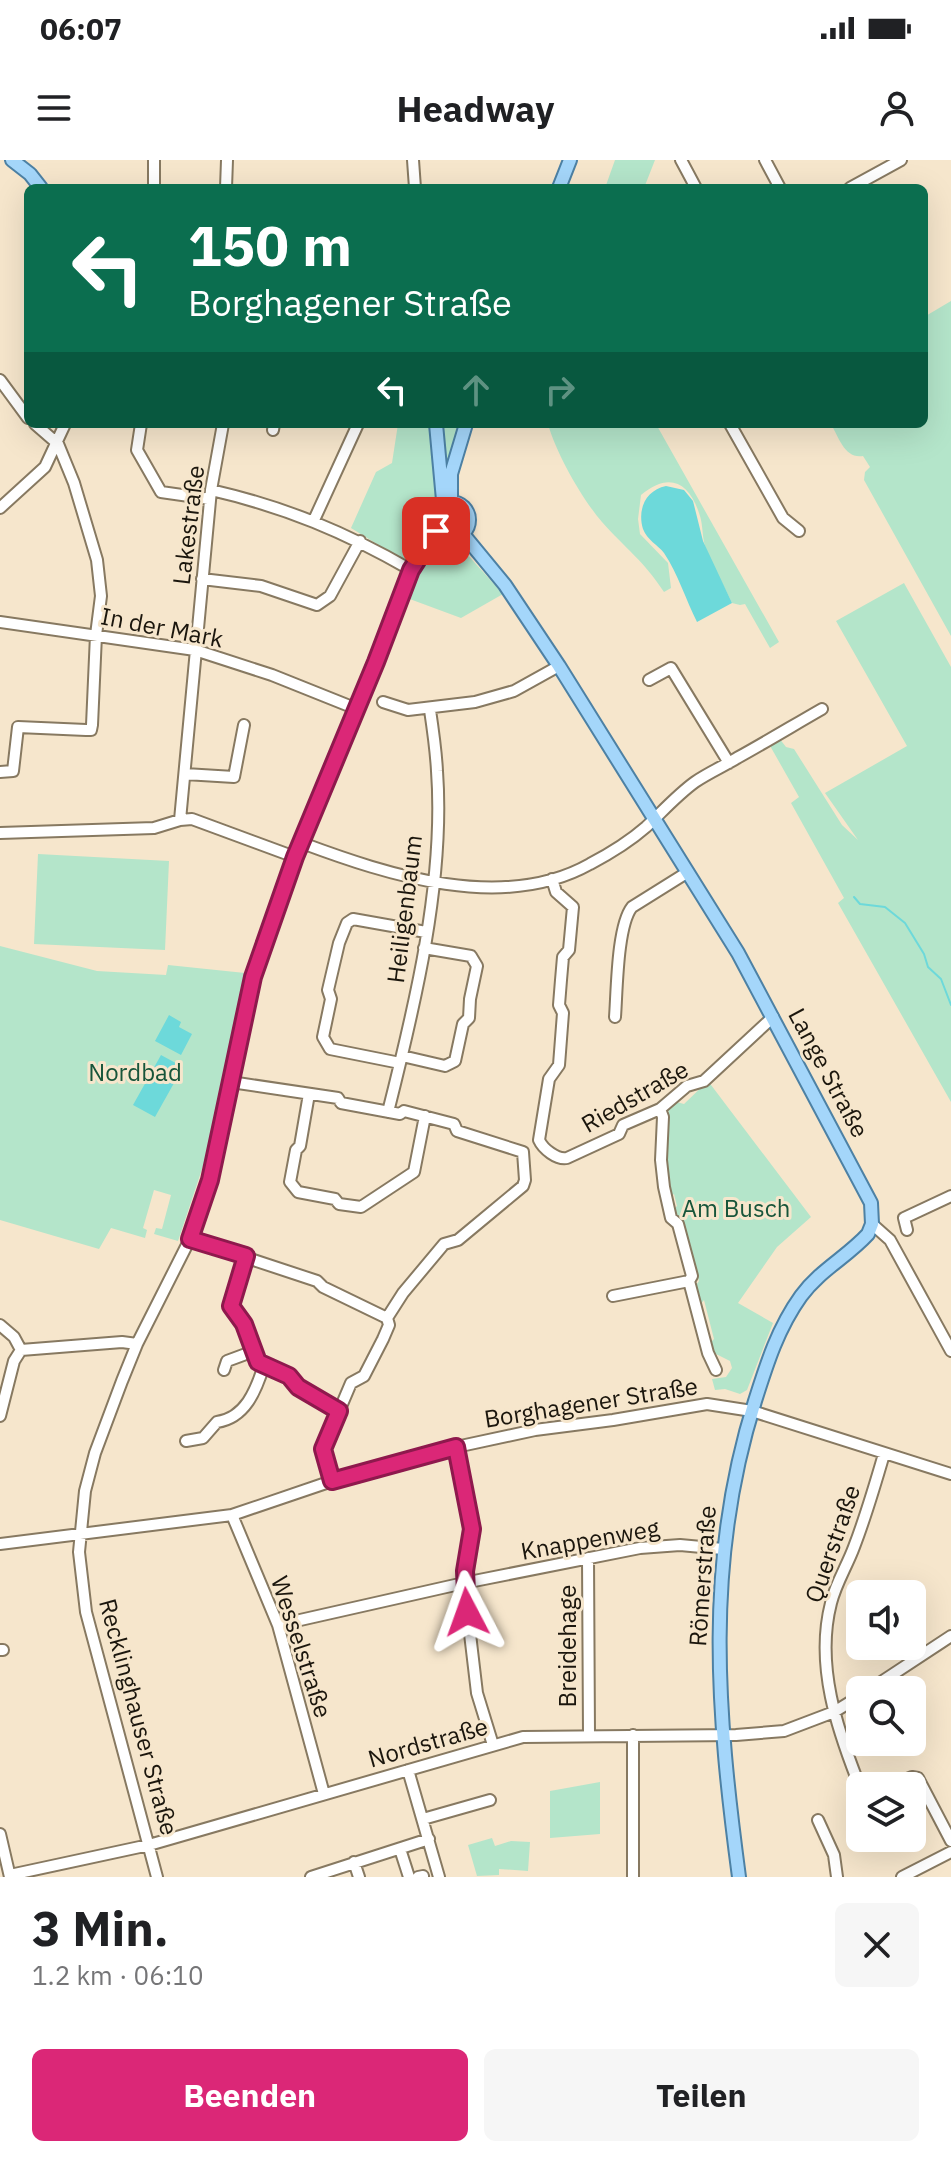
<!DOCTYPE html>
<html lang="de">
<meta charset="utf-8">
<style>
body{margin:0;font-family:"IBM Plex Sans",sans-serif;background:#f6f6f6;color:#202124;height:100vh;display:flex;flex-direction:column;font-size:30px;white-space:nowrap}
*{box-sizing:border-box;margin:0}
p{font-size:26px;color:#757577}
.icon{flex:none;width:44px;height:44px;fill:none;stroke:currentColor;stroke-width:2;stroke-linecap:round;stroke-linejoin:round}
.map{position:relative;height:1717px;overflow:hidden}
.side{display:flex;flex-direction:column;background:#fff;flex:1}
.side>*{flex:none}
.banner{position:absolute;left:24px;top:24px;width:904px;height:244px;border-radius:12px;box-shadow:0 8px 32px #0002;background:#0b6e4f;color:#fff;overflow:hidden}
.buttons{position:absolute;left:846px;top:1420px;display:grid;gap:16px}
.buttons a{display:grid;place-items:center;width:80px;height:80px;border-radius:12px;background:#fff;box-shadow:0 8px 32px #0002;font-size:40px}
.pin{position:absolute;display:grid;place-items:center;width:68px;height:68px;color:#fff;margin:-34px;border-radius:16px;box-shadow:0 4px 12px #0006}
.me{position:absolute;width:88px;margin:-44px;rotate:356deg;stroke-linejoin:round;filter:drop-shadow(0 0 6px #0008)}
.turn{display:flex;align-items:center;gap:28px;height:168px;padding:0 32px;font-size:36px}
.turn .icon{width:104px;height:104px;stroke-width:2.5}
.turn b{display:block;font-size:56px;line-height:68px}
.lanes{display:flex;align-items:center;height:76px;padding:0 32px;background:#0003;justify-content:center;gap:40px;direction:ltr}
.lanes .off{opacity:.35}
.round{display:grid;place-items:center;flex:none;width:84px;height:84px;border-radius:12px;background:#f6f6f6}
.overview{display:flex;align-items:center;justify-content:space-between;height:136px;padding:0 32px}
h1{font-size:48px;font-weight:700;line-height:60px}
.primary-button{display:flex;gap:16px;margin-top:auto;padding:16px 32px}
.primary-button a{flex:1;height:92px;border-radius:12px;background:#db2777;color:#fff;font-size:32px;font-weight:700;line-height:92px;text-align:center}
.primary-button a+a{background:#f6f6f6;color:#202124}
.status{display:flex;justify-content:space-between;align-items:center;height:56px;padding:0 40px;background:#fff;direction:ltr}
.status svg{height:22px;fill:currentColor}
header{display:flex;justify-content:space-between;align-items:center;height:104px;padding:0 32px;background:#fff;font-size:36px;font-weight:700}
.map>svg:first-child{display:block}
.green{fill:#b4e5ca}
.water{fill:#6dd9da}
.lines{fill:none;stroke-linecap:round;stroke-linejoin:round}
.stream{stroke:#6dd9da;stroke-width:2}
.minor-casing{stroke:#877961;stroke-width:14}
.major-casing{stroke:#4d81a4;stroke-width:16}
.minor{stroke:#fff;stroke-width:10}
.major{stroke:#a4d6fa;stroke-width:12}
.route-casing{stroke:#8e194d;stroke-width:20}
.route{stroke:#db2777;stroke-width:14}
.labels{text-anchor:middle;stroke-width:6;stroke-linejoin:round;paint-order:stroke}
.street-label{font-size:24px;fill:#1b160d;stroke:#f6e6cc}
.park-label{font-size:24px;fill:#17553a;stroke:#f6e6cc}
</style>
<div class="status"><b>06:07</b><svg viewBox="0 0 49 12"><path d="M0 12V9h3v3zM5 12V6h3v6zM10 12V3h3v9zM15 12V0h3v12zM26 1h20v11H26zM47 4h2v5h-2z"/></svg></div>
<header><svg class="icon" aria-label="menu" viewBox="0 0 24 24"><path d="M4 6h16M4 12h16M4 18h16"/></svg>Headway<svg class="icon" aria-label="person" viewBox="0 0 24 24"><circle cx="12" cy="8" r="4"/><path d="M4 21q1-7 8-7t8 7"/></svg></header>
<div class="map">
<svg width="951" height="1717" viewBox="0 0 951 1717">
<rect width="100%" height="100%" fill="#f6e6cc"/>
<path class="green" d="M615 0H655L644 28H605Z
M951 141V476L864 320 865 312 870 307 863 296C845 299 839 278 831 264H924V157Z
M398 264H460L438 341 428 365 442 381 456 382 503 434 461 458 407 438 419 410 351 368 376 312 392 303Z
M548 264H656L779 482 770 488 745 444 740 445 732 443C723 424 713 406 705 386 702 376 703 366 700 356 690 322 669 311 641 335L638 359 640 374 668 403 671 428 664 432C644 401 625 388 602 362 582 339 556 293 548 264Z
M904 423 951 507V942L838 743 844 738 791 643 799 637 769 584 779 578 786 587 794 589 842 665 858 680 825 633 907 586 836 461Z
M38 694 169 701 165 790 34 784Z
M0 786 97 811 166 815 168 805 245 813 206 997 178 1081 154 1074 156 1068 162 1069 171 1035 154 1030 143 1068 147 1070 145 1078 111 1068 99 1089 0 1060Z
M708 921 811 1057 777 1087 738 1143 773 1163 747 1230 740 1234 725 1229 715 1230 712 1219 726 1217 732 1208 730 1201 712 1192 710 1183 714 1179 704 1140 699 1146 694 1128 699 1121 682 1060 673 1050 677 1046 674 1034 670 1037 664 1006 669 944 673 941 684 944Z
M600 1622V1674L550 1678V1631Z
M492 1678 495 1686 511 1681 530 1682 528 1711 499 1709V1715L477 1716 468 1685Z"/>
<path class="water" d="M666 326 684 330 693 341 703 381 732 443 697 462C686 440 678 414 664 393 658 385 647 380 643 369 637 349 646 330 666 326Z
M169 855 181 862 179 867 192 874 181 895 155 881Z
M161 895 183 907 155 957 133 945Z"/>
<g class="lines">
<path class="stream" d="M854 737 860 744 885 747 905 763 924 794 928 807 941 819 951 845"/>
<defs>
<path id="minor" d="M413 0 415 28
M681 0 696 28
M765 0 780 28
M154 28V0
M226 28 227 0
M850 28 901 0
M0 220 28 258
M141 264 137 290 161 332 210 339
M730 264 783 358 799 371
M273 270 274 264
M211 330C285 347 345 372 411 410
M0 348 45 307 65 264
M314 360 358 264
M202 419 261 426 317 445 330 436 360 381
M0 462 195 490 272 515 357 549
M649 520 671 508 729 603
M383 542 408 550 475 542 514 531 559 506
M0 612 13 611 18 567 86 570H91L92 565 96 475 101 436 97 400 74 323 58 284 35 264
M185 614 234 617 244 565
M180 660 211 330 223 264
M0 673 154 668 180 660 192 659 295 697
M302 683C388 715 503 753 590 704 609 694 630 681 646 667 662 652 677 635 695 622 708 613 724 606 737 598 766 582 794 565 822 549
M552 719 556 732 573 747 569 790 563 797 561 820 559 845 563 853 559 905 549 919 539 980C543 989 557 1000 567 998L619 974 623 965 660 949 687 926 704 921 773 857
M615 857C617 831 617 766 632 747L688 712
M402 896 445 906 455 901 463 864 469 858 470 839 477 806 471 796 424 788
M400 903 330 889 323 877 331 839 328 830 339 783 347 763 353 759 426 772
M231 922 338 938 341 943 400 954 404 951 454 964 457 971 523 992 525 1020 523 1026 458 1080 444 1084 403 1133 387 1158 389 1165 383 1179 364 1216 351 1223 323 1289 332 1321
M309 934 300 986 296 990 290 1022 298 1032 335 1039 339 1044 361 1047 414 1012 425 956
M660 949 663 957 661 1000 664 1027 671 1058 678 1064 692 1116 689 1121 708 1193 716 1210
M388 952C415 845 445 721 437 611 436 591 433 570 430 550
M872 1064 890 1080 951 1191
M907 1070 904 1058 951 1036
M190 1079 317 1121 323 1127 387 1158
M246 1096 231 1146 244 1164 258 1202 289 1216 298 1227 339 1251
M613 1136 689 1121
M0 1165 14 1177 21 1190
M21 1190 122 1182 137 1184
M224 1210 227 1201 254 1191
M0 1256 14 1201 21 1190
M186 1281 203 1278 217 1262C245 1258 256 1231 264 1205
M456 1287 472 1369 464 1423 477 1533 493 1585
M232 1355 278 1465 324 1634
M0 1384 232 1355 332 1321 456 1287 535 1270 613 1260 707 1244 752 1251 951 1314
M588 1398 589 1575
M278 1465 464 1423 640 1388 680 1385 723 1389
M0 1490H3
M869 1530 951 1476
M408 1610 439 1717
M891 1626 912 1617 918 1618 951 1681
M860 1627C837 1569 815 1505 831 1443 836 1423 847 1406 854 1387 866 1356 875 1325 884 1294
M423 1659 490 1640
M818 1660 834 1695 837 1717
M0 1674 10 1717
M400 1689 409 1717
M354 1702 359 1717
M10 1715 149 1685 523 1577 736 1575 784 1571 834 1552 860 1536
M157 1717 86 1452 79 1392 85 1331 95 1293 122 1221 137 1184 190 1079 205 1038 253 817 295 697 376 502 411 410 436 371
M311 1717 429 1679
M418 1717 423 1716
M633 1717V1575
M902 1717 951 1692"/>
<path id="major" d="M12 0 30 14 41 28
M559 28 570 0
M436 264 443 340
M433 360a18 18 0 1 1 36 0a18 18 0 1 1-36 0Z
M451 342V314L466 264
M463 374 505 425 559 506 738 793 871 1043 872 1064 868 1074C847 1097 820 1110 801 1136 778 1168 767 1203 755 1241 704 1403 717 1552 739 1717"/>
</defs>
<use href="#minor" class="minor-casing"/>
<use href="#major" class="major-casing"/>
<use href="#minor" class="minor"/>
<use href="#major" class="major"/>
</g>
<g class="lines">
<defs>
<path id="route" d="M436 371 411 410 376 502 295 697 253 817 210 1020 190 1079 246 1096 231 1146 244 1164 258 1202 289 1216 298 1227 339 1251 323 1289 332 1321 456 1287 472 1369 465 1411 467 1452"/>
</defs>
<use href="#route" class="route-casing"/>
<use href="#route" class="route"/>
</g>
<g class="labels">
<g class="street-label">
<text transform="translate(189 365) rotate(-83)" y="8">Lakestraße</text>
<text transform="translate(162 468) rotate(11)" y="8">In der Mark</text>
<text transform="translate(405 749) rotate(-83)" y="8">Heiligenbaum</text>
<text transform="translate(828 913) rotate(62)" y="8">Lange Straße</text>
<text transform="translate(635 937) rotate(-30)" y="8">Riedstraße</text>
<text transform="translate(591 1243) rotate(-9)" y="8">Borghagener Straße</text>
<text transform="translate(590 1380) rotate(-10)" y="8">Knappenweg</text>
<text transform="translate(833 1384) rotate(-71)" y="8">Querstraße</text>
<text transform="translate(703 1416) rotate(-86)" y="8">Römerstraße</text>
<text transform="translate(568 1486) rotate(-90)" y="8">Breidehage</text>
<text transform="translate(301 1487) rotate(72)" y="8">Wesselstraße</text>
<text transform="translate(138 1557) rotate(75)" y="8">Recklinghauser Straße</text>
<text transform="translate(428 1583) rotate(-16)" y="8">Nordstraße</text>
</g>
<g class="park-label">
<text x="135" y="921">Nordbad</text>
<text x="736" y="1057">Am Busch</text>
</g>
</g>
</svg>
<div class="buttons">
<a><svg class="icon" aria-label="sound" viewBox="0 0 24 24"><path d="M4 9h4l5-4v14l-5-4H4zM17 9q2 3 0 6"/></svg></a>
<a><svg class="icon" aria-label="search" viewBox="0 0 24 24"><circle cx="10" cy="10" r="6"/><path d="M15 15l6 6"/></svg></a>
<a><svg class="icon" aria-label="layers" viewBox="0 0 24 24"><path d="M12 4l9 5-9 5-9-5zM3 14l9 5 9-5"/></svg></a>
</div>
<div class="pin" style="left:436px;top:371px;background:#d93025"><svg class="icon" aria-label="arrive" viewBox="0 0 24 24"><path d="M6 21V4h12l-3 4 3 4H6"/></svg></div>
<svg class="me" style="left:467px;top:1452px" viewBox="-20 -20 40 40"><path d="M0-17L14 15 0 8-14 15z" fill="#db2777" stroke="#fff" stroke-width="4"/></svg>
<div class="banner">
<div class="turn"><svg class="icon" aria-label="left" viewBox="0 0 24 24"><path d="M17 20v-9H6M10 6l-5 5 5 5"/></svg><div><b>150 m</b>Borghagener Straße</div></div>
<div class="lanes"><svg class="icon" aria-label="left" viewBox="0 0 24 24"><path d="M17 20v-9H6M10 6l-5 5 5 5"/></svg><svg class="icon off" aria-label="ahead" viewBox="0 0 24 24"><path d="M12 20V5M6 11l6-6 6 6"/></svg><svg class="icon off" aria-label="right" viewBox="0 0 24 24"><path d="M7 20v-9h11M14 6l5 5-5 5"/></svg></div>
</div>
</div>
<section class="side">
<div class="overview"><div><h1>3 Min.</h1><p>1.2 km · 06:10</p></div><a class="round"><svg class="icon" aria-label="close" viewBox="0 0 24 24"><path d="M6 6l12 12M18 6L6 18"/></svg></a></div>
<div class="primary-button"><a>Beenden</a><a>Teilen</a></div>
</section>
